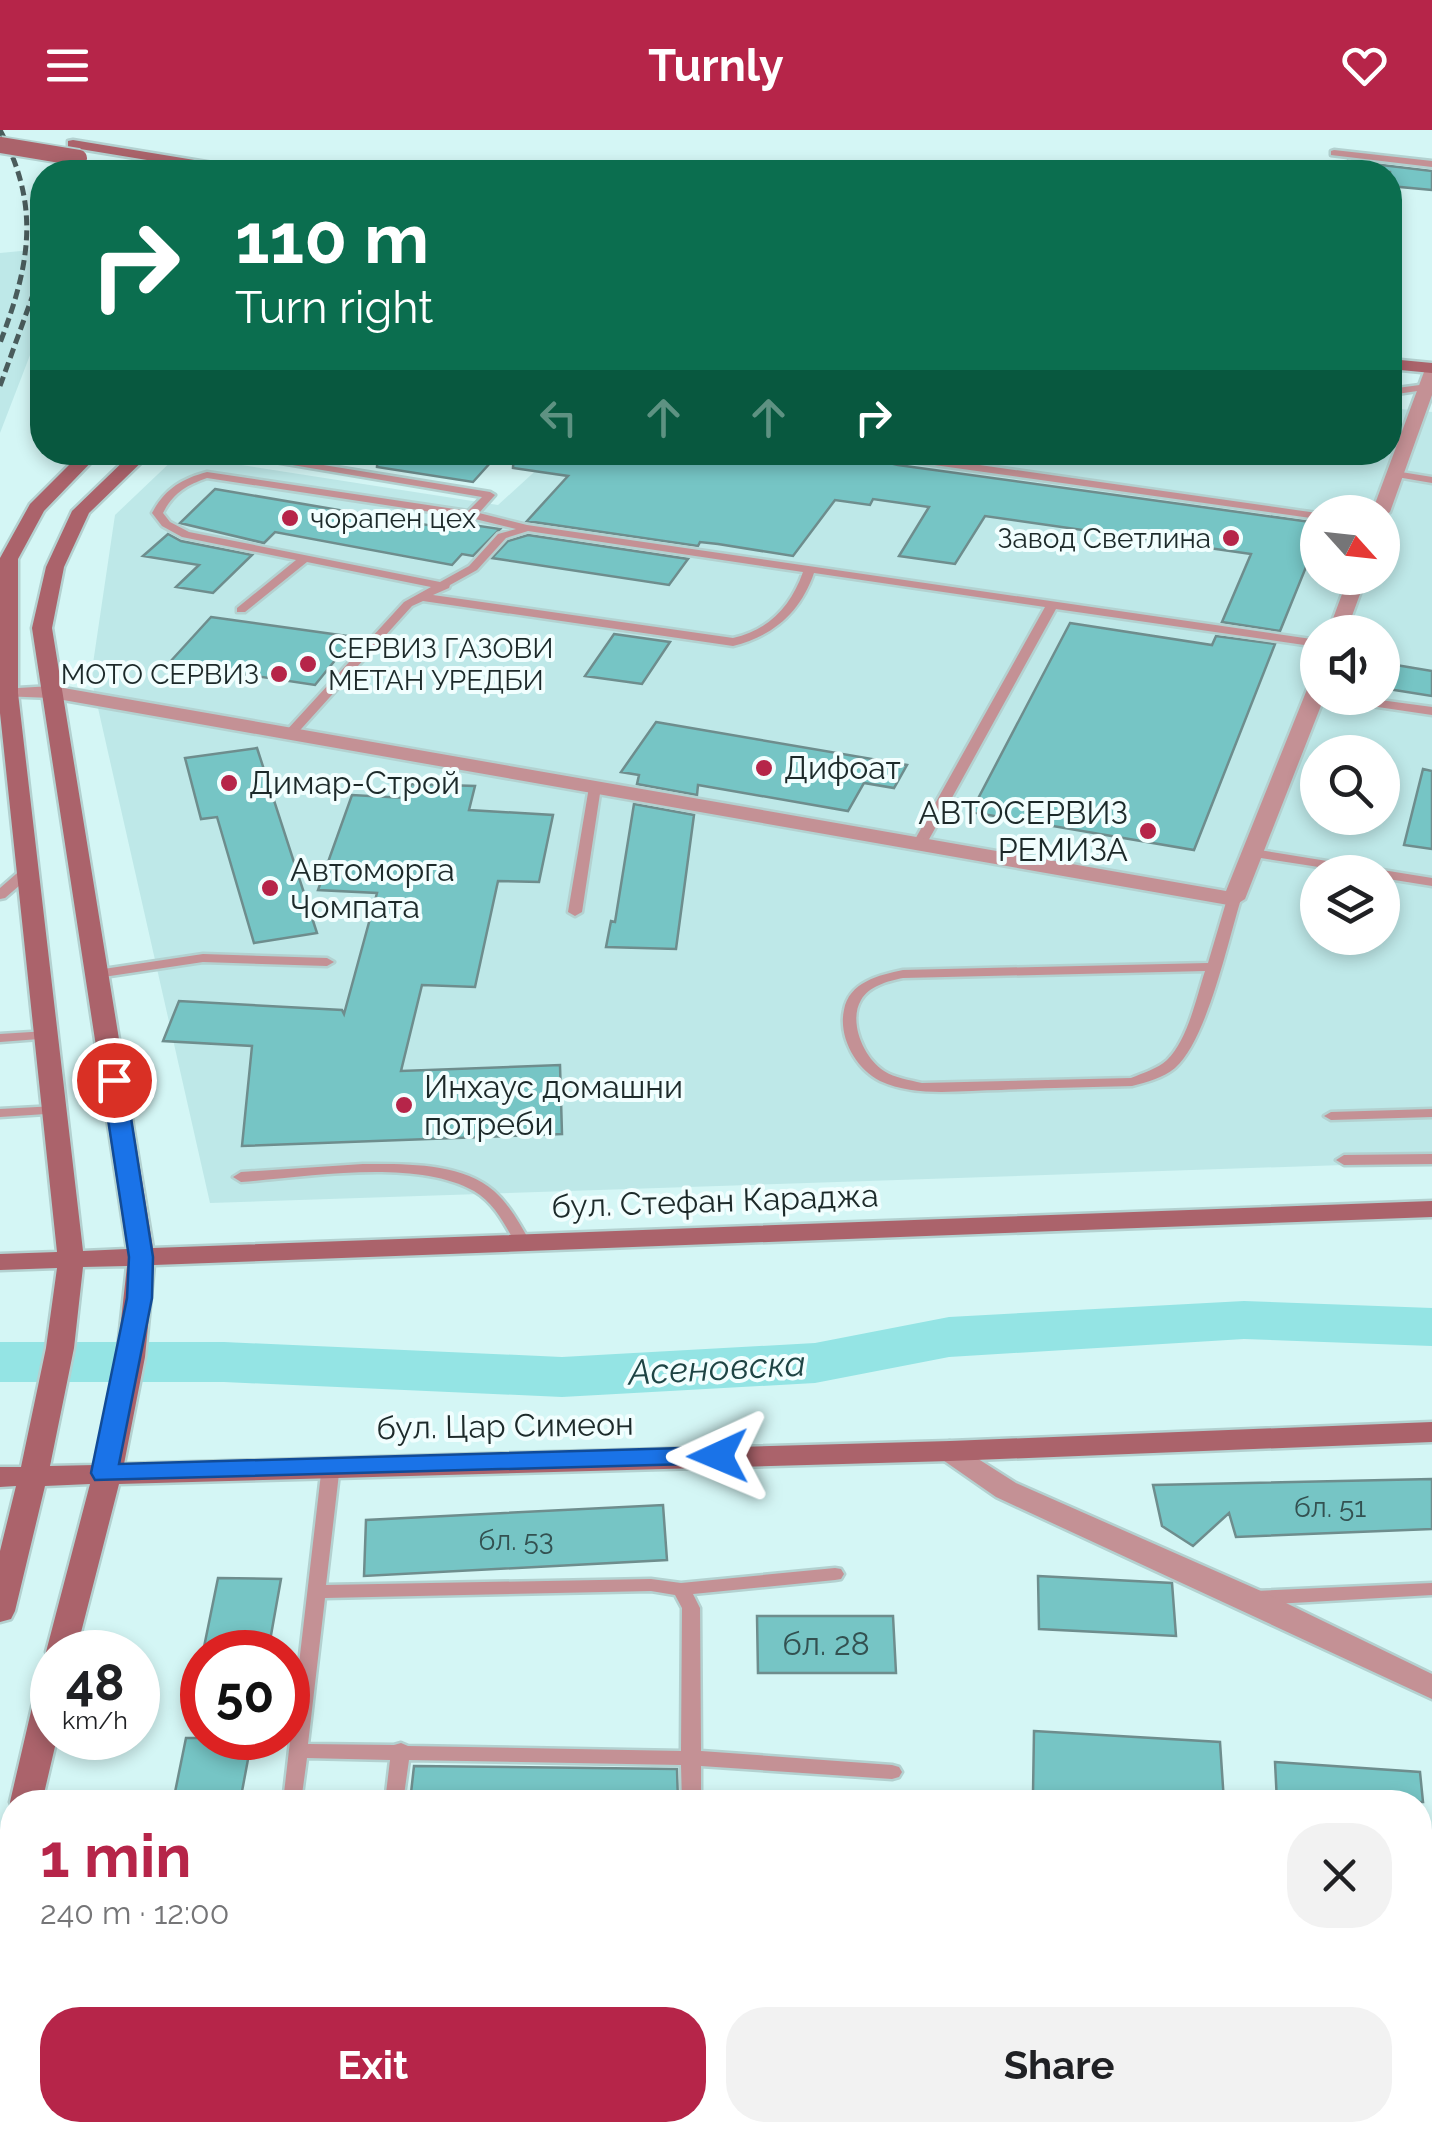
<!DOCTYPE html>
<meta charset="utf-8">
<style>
body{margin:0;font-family:Raleway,sans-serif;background:#f2f2f2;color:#202124;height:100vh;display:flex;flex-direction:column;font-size:38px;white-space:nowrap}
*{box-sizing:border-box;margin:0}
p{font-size:32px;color:#757577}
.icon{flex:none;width:55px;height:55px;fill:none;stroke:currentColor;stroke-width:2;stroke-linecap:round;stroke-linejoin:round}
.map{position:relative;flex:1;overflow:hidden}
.drawer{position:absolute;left:0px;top:1660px;width:1432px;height:352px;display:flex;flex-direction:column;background:#fff;border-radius:40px 40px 0 0;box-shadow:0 5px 15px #0003}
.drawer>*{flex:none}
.banner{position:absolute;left:30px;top:30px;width:1372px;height:305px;border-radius:40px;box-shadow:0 5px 15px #0003;background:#0b6e4f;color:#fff;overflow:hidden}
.needle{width:65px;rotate:117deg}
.controls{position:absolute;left:1300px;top:365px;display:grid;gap:20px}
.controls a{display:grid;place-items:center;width:100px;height:100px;border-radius:50%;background:#fff;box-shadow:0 5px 15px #0003;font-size:50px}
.speed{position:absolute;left:30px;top:1500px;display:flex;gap:20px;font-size:50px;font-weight:700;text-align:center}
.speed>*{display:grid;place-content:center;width:130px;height:130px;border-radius:50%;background:#fff;box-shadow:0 5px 15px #0003;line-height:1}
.speed small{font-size:25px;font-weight:400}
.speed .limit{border:15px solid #d22;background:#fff;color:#111}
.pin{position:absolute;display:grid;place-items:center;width:85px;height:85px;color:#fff;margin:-42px;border:5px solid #fff;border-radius:50%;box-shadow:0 2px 10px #0007}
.me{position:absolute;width:110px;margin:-55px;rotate:269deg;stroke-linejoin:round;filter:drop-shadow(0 0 8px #0008)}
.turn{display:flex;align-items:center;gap:35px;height:210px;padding:0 40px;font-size:45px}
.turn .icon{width:130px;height:130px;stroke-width:2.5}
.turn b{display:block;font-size:70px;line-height:85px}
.lanes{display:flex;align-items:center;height:95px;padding:0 40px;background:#0003;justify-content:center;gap:50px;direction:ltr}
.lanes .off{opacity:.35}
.round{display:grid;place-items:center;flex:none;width:105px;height:105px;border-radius:40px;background:#f2f2f2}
.headline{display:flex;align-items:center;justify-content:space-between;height:170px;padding:0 40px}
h1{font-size:60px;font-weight:700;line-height:75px;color:#b62549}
.button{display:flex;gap:20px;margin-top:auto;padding:20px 40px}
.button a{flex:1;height:115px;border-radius:40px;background:#b62549;color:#fff;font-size:40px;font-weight:700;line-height:115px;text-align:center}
.button a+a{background:#f2f2f2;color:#202124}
header{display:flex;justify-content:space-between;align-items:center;height:130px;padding:0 40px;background:#b62549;color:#fff;font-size:45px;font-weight:700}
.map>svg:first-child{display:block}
.built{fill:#bee8e8;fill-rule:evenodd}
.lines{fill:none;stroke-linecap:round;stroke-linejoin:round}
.river{fill:#94e4e4;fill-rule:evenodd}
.building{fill:#76c5c5;stroke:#6e8d8d;stroke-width:2.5}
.lane-casing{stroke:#b3d1d0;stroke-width:5}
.street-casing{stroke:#b3d1d0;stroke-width:5}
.secondary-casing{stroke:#b3d1d0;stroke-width:5}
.lane{fill:#c49195;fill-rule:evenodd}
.street{fill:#c49195;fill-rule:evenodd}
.secondary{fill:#ab636b;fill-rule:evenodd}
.rail{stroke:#4a5c5c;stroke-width:5;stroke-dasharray:10 5;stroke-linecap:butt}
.secondary-bridge-casing{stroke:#b3d1d0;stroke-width:20;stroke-linecap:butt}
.secondary-bridge{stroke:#ab636b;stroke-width:16}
.route{fill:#1a73e8;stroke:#114b97;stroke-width:2.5}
.poi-dot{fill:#b62549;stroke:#f1fefe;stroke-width:4}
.labels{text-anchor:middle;stroke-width:8;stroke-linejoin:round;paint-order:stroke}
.far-poi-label{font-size:28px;fill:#1d2a2a;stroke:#f1fefe;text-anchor:start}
.number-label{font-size:28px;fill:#335151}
.poi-label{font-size:32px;fill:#1d2a2a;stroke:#f1fefe;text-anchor:start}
.street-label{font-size:32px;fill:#1d2a2a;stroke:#f1fefe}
.near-number-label{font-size:32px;fill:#335151}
.water-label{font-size:35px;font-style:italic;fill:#1e4444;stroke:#f1fefe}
</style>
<header><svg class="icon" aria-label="menu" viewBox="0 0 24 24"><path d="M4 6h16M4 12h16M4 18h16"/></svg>Turnly<svg class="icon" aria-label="heart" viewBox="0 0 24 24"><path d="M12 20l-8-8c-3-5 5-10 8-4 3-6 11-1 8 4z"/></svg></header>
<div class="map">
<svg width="1432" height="2012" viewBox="0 0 1432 2012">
<rect width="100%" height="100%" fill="#d4f6f5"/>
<path class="built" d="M42 119V194L0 303V123Z
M1390 278 1432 282V1032L210 1073 91 547 115 385 178 325 498 375 555 323 1390 322ZM1318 382H1382V448H1318ZM1318 502H1382V568H1318ZM1318 622H1382V688H1318ZM1318 742H1382V808H1318Z"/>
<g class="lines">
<path class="river" d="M1244 1171 1432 1178V1216L1244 1209 949 1227 815 1253 562 1267 224 1252H0V1212H224L562 1227 815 1213 949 1187Z"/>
</g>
<path class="building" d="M1348 31 1432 41V60L1390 56V42H1347Z
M378 322H500L473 352 377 337Z
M514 322H842L898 335 1318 393V433L1308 432 1280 501 1222 492 1251 424 985 386 955 434 899 426 929 377 873 369 870 375 835 370 793 426 718 414 700 412 698 416 527 391 568 346 513 338Z
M215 359 433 396 439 390 500 399 473 426 462 424 452 435 275 402 264 413 180 393Z
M168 404 181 411 252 425 213 463 176 457 199 435 143 426Z
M528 405 688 429 669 455 492 428 508 411Z
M211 487 354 507 315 555 169 533Z
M1070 493 1212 515 1216 506 1275 514 1194 720 971 682Z
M614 504 670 512 642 554 585 546Z
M1396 535 1432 541V566L1388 559Z
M656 592 907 635 894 658 864 653 848 681 698 655 697 665 637 654 639 645 621 642Z
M257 618 317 803 254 813 217 687 201 689 185 628Z
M1423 639 1432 641V719L1404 715Z
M411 654 475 656 469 680 553 685 539 752 498 751 475 857 422 855 401 941 560 935 562 1004 242 1016 252 916 163 911 179 871 342 880 344 884 377 763 318 760 352 665 406 668Z
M634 674 694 685 676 819 606 817 611 791 615 792Z
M1432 1349V1399L1236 1407 1229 1383 1193 1416 1162 1396 1153 1355Z
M663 1375 667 1430 364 1446 366 1390Z
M1038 1446 1172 1453 1176 1506 1039 1499Z
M218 1448 281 1449 268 1522H203Z
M757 1486H893L896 1543H758Z
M1034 1601 1220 1612 1224 1672 1033 1663Z
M186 1608H252L240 1672H173Z
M1275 1632 1420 1642 1423 1672H1277Z
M414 1636 677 1639 678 1672H410Z"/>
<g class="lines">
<defs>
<path id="lane" d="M1334 20 1432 31V37L1331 25V21Z
M1427 254 1432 257 1431 259 1390 265V259Z
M216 322H244L490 362 495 365 479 383 527 395 1318 510V517L1056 479 927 713 920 717 913 713 1045 477 814 443C800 483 773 506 733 516L423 471 412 476 293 608H285V602L404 472 431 457 307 432 245 482H237V478L296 430 182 407 162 396 152 383C165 359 181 349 207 342L468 381 482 367ZM207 348 471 388 516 399 498 404 469 436 440 452 189 402 170 392 163 383C173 363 187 355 207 348ZM528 401 803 442C791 476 769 500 733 508L433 465 449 458 450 455 477 440 506 408Z
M858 322H889L1317 383 1318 389 863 325Z
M1395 341 1432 347V353L1391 346V342Z
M1338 568H1365L1432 577V585L1344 572Z
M595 653 601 657 582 782 575 786 568 782 589 657Z
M1253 719 1432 748V756L1382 748V742H1351L1248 726 1246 723Z
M29 736 34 737 36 740 34 743 5 768 0 769V758L24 737Z
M1234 765 1241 769C1228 811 1207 910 1175 938 1163 948 1147 952 1132 956 1088 957 1045 958 1001 960 962 960 917 968 880 951 856 939 838 907 844 880 849 852 879 845 903 840L1208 833 1227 769ZM1205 841C1196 869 1188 909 1167 930 1157 939 1143 943 1131 948L922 953C909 950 895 948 884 941 864 928 848 892 861 870 869 856 888 851 903 848Z
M203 824 327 828 334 832 327 836 203 832 97 848 90 844 97 840Z
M47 901 54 905 52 908 0 912V904Z
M56 976 63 980 61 983 0 987V979Z
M1432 979V987L1331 990 1324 986 1331 982Z
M1432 1024V1034L1344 1035 1336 1030 1344 1025Z
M363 1034C404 1034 461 1032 494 1061 510 1075 520 1095 531 1113L523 1118 517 1116C506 1097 495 1073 474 1061 415 1028 307 1047 241 1052L233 1047 241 1042Z
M331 1329 337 1331 340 1335 326 1455 651 1449 681 1453 835 1438 841 1439 844 1444 841 1449 835 1450 693 1464 700 1478 701 1621 892 1635 899 1637 902 1642 899 1647 892 1649 701 1636V1672H682L681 1635 409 1630 403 1672H385L390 1630 307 1628 301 1672H283L322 1335 325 1331ZM651 1461 675 1465 682 1478 681 1621 408 1616 401 1613 394 1615 308 1614 325 1468Z
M1432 1453V1465L1256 1475 1250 1473 1247 1468 1250 1463 1256 1461Z
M218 2000H240L237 2012H215Z
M344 2000H366L364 2012H342Z
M673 2000H695V2012H673Z"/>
<path id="street" d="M1432 237V265L1390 382 1382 387V382H1372L1424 242Z
M1348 448H1366L1346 502H1328Z
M1318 551V568H1324L1245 769 1234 776 52 568 0 566 1 559 52 556 1226 761 1308 557Z
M950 1311 1016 1353 1261 1461 1432 1544V1569L996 1367 940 1328 936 1321 940 1314Z"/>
<path id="secondary" d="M73 10 243 38 250 42H220L68 17V11Z
M1390 229 1432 233V243L1390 239Z
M82 322H101L44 381 18 429V563L83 1121 127 1119 32 498 46 437 72 381 133 322H152L89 383 64 437 52 498 153 1118 1432 1071V1087L154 1135 145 1227 124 1334 950 1311 1432 1292V1312L950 1331 119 1354 76 1522H52L50 1530 46 1522 90 1354 45 1356 15 1481 11 1489 0 1492V1421L16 1356 0 1357V1337H21L46 1218 57 1138 0 1140V1124L57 1122 0 583V428L30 374ZM127 1136 117 1227 95 1335 50 1336 74 1218 83 1137Z
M52 1548V1608H57L42 1672H12V1677L10 1672 36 1560 41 1552Z
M12 1716V1790L0 1795V1721Z"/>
</defs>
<use href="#lane" class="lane-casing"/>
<use href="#street" class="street-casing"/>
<use href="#secondary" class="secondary-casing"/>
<use href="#lane" class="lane"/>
<use href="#street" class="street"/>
<use href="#secondary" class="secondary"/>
<path class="rail" d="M0 0C41 77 30 134 0 213
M0 256 34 162"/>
<defs>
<path id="secondary-bridge" d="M0 15 79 28"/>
</defs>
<use href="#secondary-bridge" class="secondary-bridge-casing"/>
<use href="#secondary-bridge" class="secondary-bridge"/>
</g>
<path class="route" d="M114 943 125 950 153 1127 152 1168 119 1334 718 1317 731 1326 727 1333 95 1350 91 1343 127 1168 129 1127 102 950Z"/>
<g class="poi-dot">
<circle cx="290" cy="388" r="10"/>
<circle cx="1231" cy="408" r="10"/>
<circle cx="308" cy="534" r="10"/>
<circle cx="279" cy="544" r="10"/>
<circle cx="764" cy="638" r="10"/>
<circle cx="229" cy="653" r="10"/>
<circle cx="1148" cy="701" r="10"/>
<circle cx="270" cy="758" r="10"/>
<circle cx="404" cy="975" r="10"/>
</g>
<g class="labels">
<g class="far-poi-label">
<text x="310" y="398">чорапен цех</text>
<text x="1211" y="418" text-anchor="end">Завод Светлина</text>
<text x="328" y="528">СЕРВИЗ ГАЗОВИ<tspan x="328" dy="32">МЕТАН УРЕДБИ</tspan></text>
<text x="259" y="554" text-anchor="end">МОТО СЕРВИЗ</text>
</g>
<g class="number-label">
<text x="1330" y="1387">бл. 51</text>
<text x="516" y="1420">бл. 53</text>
</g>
<g class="poi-label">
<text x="784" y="649">Дифоат</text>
<text x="249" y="664">Димар-Строй</text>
<text x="1128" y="694" text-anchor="end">АВТОСЕРВИЗ<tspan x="1128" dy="37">РЕМИЗА</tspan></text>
<text x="290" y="751">Автоморга<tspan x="290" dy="37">Чомпата</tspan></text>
<text x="424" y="968">Инхаус домашни<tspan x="424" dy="37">потреби</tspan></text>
</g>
<g class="street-label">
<text transform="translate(715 1071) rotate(-2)" y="11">бул. Стефан Караджа</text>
<text transform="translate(505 1296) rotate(-1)" y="11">бул. Цар Симеон</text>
</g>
<g class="near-number-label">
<text x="826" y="1525">бл. 28</text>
</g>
<g class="water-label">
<text transform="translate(717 1238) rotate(-3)" y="12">Асеновска</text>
</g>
</g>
</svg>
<div class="controls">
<a><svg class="needle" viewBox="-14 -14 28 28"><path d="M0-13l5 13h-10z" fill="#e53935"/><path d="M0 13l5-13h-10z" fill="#757577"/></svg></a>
<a><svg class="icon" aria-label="sound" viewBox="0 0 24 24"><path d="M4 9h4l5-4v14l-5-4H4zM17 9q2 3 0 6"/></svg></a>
<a><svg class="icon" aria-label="search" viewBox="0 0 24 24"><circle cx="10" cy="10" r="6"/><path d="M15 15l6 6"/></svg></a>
<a><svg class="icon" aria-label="layers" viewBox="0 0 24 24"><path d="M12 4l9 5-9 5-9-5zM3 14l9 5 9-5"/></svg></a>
</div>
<div class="speed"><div>48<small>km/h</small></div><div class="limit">50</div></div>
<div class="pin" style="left:114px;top:950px;background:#d93025"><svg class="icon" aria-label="arrive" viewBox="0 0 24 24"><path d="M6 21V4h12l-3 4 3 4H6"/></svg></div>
<svg class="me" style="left:718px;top:1326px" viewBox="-20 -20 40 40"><path d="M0-17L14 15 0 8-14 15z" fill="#1a73e8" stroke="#fff" stroke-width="4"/></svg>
<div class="banner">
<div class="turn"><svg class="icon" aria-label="right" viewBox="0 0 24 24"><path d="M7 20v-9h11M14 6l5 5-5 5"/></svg><div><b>110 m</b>Turn right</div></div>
<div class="lanes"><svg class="icon off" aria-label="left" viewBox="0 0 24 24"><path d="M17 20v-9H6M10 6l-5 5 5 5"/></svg><svg class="icon off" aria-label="ahead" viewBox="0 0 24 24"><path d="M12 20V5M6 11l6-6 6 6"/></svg><svg class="icon off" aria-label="ahead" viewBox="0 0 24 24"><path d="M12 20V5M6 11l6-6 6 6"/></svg><svg class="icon" aria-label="right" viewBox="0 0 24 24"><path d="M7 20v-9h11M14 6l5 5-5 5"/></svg></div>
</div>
<section class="drawer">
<div class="headline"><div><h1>1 min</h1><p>240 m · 12:00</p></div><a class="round"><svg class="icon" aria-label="close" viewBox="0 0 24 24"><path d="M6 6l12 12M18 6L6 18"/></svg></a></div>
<div class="button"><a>Exit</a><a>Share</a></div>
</section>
</div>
